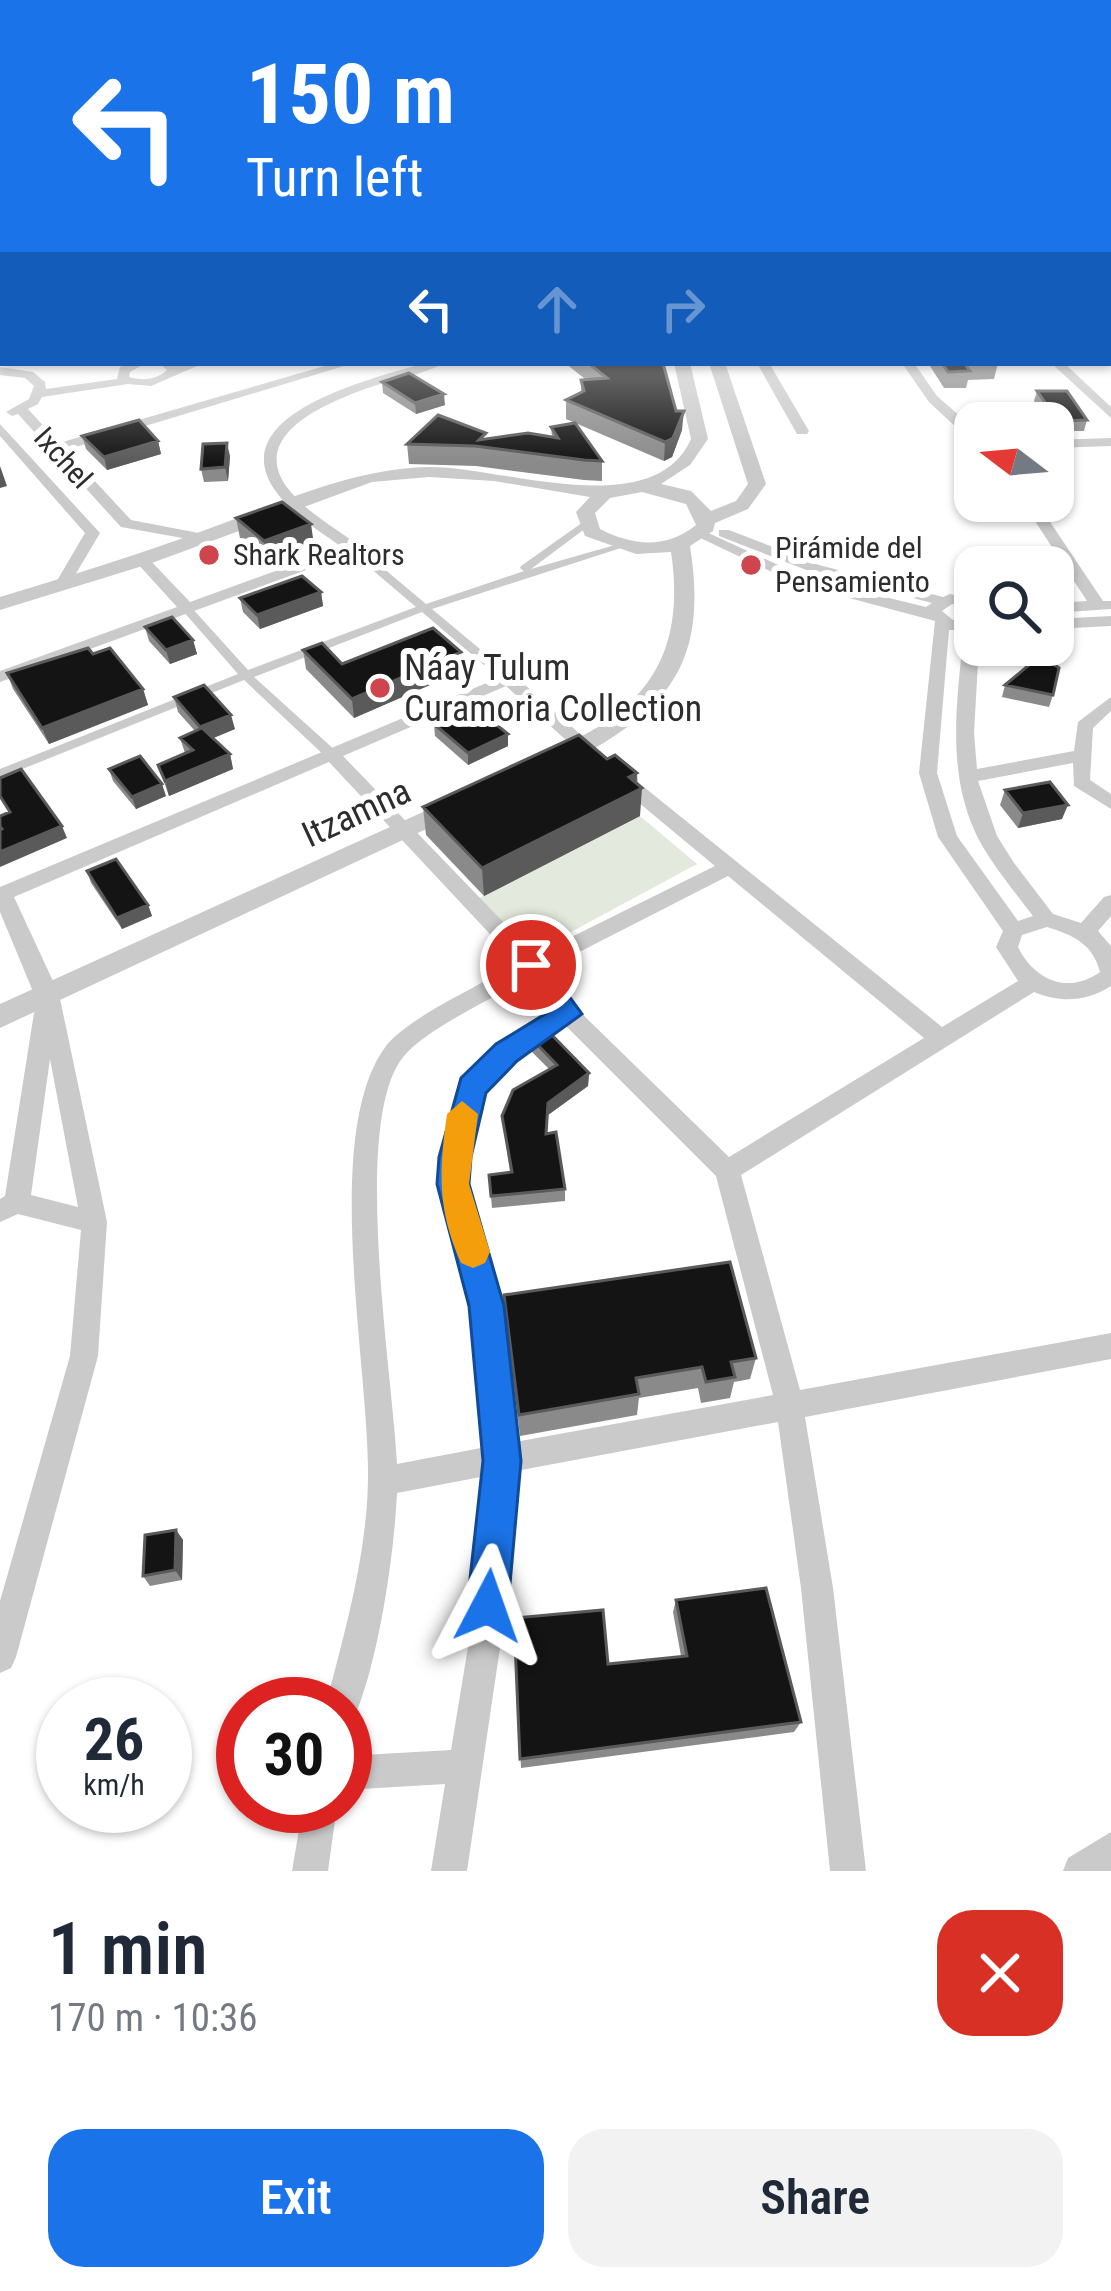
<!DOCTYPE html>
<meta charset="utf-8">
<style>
body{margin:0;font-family:"Roboto Condensed",sans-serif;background:#f2f2f3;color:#1f2937;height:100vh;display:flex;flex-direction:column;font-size:45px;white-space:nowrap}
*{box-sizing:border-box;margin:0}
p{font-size:39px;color:#747a83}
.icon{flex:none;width:66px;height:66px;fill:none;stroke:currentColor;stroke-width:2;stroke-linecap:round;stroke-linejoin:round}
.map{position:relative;height:1871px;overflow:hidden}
.drawer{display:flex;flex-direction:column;background:#fff;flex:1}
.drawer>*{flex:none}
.guide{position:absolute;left:0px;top:0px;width:1113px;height:366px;box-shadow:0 3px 9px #0004;background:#1a73e8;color:#fff;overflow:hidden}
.needle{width:78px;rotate:286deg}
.fabs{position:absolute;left:954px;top:402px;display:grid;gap:24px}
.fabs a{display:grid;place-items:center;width:120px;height:120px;border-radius:24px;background:#fff;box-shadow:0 3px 9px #0004;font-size:60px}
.speed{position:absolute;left:36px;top:1677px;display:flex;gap:24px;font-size:60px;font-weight:700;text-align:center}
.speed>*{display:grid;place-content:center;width:156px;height:156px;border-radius:50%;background:#fff;box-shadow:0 3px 9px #0004;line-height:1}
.speed small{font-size:30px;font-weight:400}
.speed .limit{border:18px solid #d22;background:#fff;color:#111}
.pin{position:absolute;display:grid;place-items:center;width:102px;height:102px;color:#fff;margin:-51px;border:6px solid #fff;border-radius:50%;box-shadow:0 3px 12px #0007}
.me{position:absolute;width:132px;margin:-66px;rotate:4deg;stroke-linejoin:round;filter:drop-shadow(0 0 9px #0008)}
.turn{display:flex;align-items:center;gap:42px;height:252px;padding:0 48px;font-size:54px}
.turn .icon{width:156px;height:156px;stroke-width:2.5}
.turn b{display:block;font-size:84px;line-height:102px}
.lanes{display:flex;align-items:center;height:114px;padding:0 48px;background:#0003;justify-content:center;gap:60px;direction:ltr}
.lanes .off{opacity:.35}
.round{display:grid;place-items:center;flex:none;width:126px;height:126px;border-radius:36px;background:#f2f2f3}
.summary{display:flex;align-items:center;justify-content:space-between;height:204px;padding:0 48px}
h1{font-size:72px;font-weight:600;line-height:90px}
.button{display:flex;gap:24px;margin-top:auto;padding:24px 48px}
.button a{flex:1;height:138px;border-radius:36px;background:#1a73e8;color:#fff;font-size:48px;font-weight:600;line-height:138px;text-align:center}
.button a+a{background:#f2f2f3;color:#1f2937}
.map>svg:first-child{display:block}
.green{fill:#e3e9dd}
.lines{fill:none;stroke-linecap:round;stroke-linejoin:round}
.pedestrian{fill:#cacaca;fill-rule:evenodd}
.minor{fill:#cacaca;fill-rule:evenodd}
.tertiary{fill:#cacaca;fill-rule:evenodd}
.wall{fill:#8a8a8a}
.shaded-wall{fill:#5a5a5a}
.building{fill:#141414;stroke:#5a5a5a;stroke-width:3}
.route{fill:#1a73e8;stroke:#114b97;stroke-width:3}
.slow{fill:#f59e0b}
.poi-dot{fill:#cf454d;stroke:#fff;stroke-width:4.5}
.labels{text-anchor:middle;stroke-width:12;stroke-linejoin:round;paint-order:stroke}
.far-street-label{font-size:30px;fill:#2d2d2d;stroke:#fff}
.far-poi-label{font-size:30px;fill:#2d2d2d;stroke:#fff;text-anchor:start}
.poi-label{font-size:36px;fill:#2d2d2d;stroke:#fff;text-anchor:start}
.street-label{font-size:36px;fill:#2d2d2d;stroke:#fff}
</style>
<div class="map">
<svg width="1111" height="1871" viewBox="0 0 1111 1871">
<rect width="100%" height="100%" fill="#fff"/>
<path class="green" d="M640 816 697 864 532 953 479 898Z"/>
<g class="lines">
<path class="pedestrian" d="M586 520 591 523 590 525 531 569 622 543 627 546 432 609 512 676V682H504L422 612 254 677 337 752 338 755 337 758H327L244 680 0 778V769L238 674 183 611V607H191L248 670 416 607 349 550V546H357L426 604 524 571 520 568 521 566Z"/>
<path class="minor" d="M1110 282H1111V289H1110Z
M0 336H3V347L0 348Z
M130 363H146L130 372 129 377C143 381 156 380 167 370L159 363H204L151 386 128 384 42 397 38 404 28 409 59 443 335 363H354L66 450 131 520 204 534 206 537 199 541 121 527 18 414 12 416 6 412 29 399 34 386 25 378 0 375V367L33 372 45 382 46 389 117 379 120 367Z
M425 363H444C421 376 390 380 365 389 327 403 250 434 286 486 304 511 334 527 358 545V551L0 682V671L177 607 137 563V557H147L190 602 342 547C319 531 294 516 277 493 218 414 375 378 425 363Z
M757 363H769L809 431 807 434H797Z
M902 363H914L937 396 969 424V430H959L929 402Z
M1051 363H1064L1111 407V418Z
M0 424 100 533 68 587H58L55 584 85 533 0 436Z
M1111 438V446L1053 448V440Z
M1022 501H1036L1103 601H1111V609L1053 613V603L1087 601Z
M719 530H729L819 565 943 597 950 594 975 600V610L952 604 942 611 953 620 975 621V645H979L974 733 977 769 1074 751 1078 722 1111 697V711L1093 728 1090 780 1111 794V809L1074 786 1073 763 978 781 997 836 1014 863 1053 914 1081 923 1104 897 1111 895V916L1098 931 1111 946V986C1085 1002 1062 1003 1034 992L741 1175 800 1390 1111 1333V1359L805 1417 833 1588 866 1871H830L801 1588 778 1422 516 1471 501 1641 467 1871H431L445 1784 345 1790V1756L451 1750 469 1641 486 1476 397 1493C394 1556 379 1658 355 1716L345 1720V1704H326C345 1631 367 1555 368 1479 370 1369 320 1134 386 1046 406 1019 485 982 518 964L329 762 14 897 59 994 107 1222 98 1356 16 1657 11 1668 0 1673V1601L70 1356 81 1230 18 1214 0 1222V1199L5 1196 34 1013 39 1006 0 912V887L508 674 514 675 599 751 602 755 599 759H587L506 686 343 756 535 955 715 866 615 783 613 779 622 773 629 775 942 1027 1018 981 996 947 1003 931 938 837 919 773 935 621 797 584 692 534 704 531 807 578 926 607 932 603 809 571 719 536ZM949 630H964C957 701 945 774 979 840 994 867 1014 891 1033 916L1018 921 957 836 937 773ZM728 876 924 1038 729 1157 576 1008 546 969ZM1047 927C1073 935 1093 944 1100 972 1068 995 1034 980 1018 947L1022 935ZM529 978 554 1012 499 1046 464 1080 445 1130 441 1184 474 1306 486 1447 397 1464C393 1377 350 1119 404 1056 426 1029 497 996 529 978ZM566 1026 716 1176 773 1395 515 1442 500 1306 465 1184 469 1130 482 1092 515 1058ZM50 1059 78 1207 31 1195Z
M1111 616V626L1053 629V619Z
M303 1806H337L328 1871H292Z
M1111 1832V1871H1063L1068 1858Z"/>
<path class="tertiary" d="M674 363H690L708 439 690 465 661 484 691 491 711 511 736 501 748 484 709 363H725L766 484 748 509 715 523 713 531 690 546C709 666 667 712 564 765L556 767 544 760C558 745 583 737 601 725 666 684 682 625 671 552L636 554 585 536 576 512 590 497 494 481 429 477 372 482 149 564 0 610V597C70 576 140 554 208 529 280 503 350 469 427 467 498 465 653 525 691 439ZM642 492 686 504 696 525C667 549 633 546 600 529L595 513 610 498Z
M456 797 468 805 465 811 0 1028V1004Z"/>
</g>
<path class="wall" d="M565 363H663L682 430 672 457 664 461 566 419V400L581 393V380L585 379Z
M931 363H998L994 379 968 380 966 388H944L930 366Z
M382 382 445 405 416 414 383 393Z
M1037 391 1087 420 1084 431H1055L1053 423H1050L1034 401Z
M551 427 602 461V481L584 480 476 466 409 464 407 444 552 437Z
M82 436 158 441 161 454 107 470 86 449Z
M230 456 228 481 204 482 201 469Z
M236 518 314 545 268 562 240 538Z
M321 592 323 606 260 629 243 612 240 598Z
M145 627 193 640 197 654 170 664 149 641Z
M303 650 342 664 462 671 354 718 306 669Z
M93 654 143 689 148 705 49 744 13 689 7 673Z
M1005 685 1053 695 1049 707 1002 697Z
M174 697 235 729 213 738 230 754 233 769 169 796 158 765 185 753 180 738 195 731 178 712Z
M434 724 508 734V746L468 765 435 736Z
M607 759 637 773 640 816 484 896 426 835 423 807Z
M109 769 166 796 136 809 113 781Z
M1005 790 1062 819 1018 828 1000 805Z
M87 871 148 905 152 916 122 929 91 883Z
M532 1039 589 1073 588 1086 548 1115 547 1134 565 1189V1201L492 1208 489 1175 510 1172 502 1116 549 1069 532 1052Z
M504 1295 756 1358 750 1379 734 1382 730 1398 701 1403 698 1388 639 1398 637 1415 520 1436Z
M176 1530 183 1540 182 1580 150 1586 143 1576Z
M676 1600 801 1722 794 1732 521 1768 514 1618 608 1664 681 1656 673 1612Z"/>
<path class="shaded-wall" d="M3 267V298L0 303V271Z
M444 394 445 405 416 414 415 403Z
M684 411 682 430 672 457 664 461 665 442Z
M158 441 161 454 107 470 104 457Z
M227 443 230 456 228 481 225 467Z
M0 466 7 486 0 488Z
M311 524 314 545 268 562 264 541Z
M321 592 323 606 260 629 257 615Z
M193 640 197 654 170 664 166 650Z
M461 652 462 671 354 718 352 699Z
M143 689 148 705 49 744 42 728Z
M231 715 235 729 204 742 200 727Z
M508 734V746L468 765V753Z
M230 754 233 769 169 796 165 781Z
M637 773 636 791 642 788 640 816 484 896 482 868Z
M162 784 166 796 136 809 132 797Z
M1068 805 1062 819 1018 828 1023 813Z
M62 826 67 838 0 867V852Z
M148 905 152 916 122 929 117 918Z
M589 1073 588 1086 548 1115 546 1146 548 1103Z
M176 1530 183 1540 182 1580 175 1570Z"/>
<path class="building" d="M0 229H3V267L0 271Z
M588 363H663L676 411H684L673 438 665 442 566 400 584 391 581 380 607 378Z
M942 363H986L965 364 970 371 948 372Z
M409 373 444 394 415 403 382 382Z
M1037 391H1067L1087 420 1058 421Z
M438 415 486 433 479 440 528 433 558 438 551 427 575 423 602 461 584 460 475 446 407 444Z
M139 420 158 441 104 457 82 436Z
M227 443 225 467 201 469 203 444Z
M282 502 311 524 264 541 236 518Z
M302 576 321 592 257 615 240 598Z
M172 617 193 640 166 650 145 627Z
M433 628 461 652 352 699 303 650 322 643 342 664Z
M88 648 93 654 110 648 143 689 42 728 7 673Z
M1041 655 1059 668 1053 695 1005 685Z
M204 685 231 715 200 727 174 697Z
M471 704 508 734 468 753 434 724Z
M202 728 230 754 165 781 158 765 193 750 180 738Z
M579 735 607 759 615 755 637 773 629 777 642 788 482 868 423 807Z
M140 756 162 784 132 797 109 769Z
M21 769 62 826 0 852V830L2 829 0 826V816L10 812 0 796V778Z
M1050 782 1068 805 1023 813 1005 790Z
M116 859 148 905 117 918 87 871Z
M547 1030 589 1073 548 1103 546 1134 556 1132 565 1189 491 1196 489 1175 512 1172 502 1116 513 1090 557 1065 532 1039Z
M730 1262 756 1358 731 1362 735 1377 706 1382 702 1367 636 1378 639 1394 519 1415 504 1295Z
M176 1530 175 1570 143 1576 145 1535Z
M766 1588 801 1722 520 1759 514 1618 603 1610 608 1664 687 1656 676 1600Z"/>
<linearGradient id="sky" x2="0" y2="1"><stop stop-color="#9cc4e8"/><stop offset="0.44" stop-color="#fff"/><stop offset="1" stop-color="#fff" stop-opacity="0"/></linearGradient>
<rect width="1111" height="464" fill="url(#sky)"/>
<path class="route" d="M531 955 541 958 582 1014 517 1061 486 1093 471 1157 469 1184 504 1306 521 1461 508 1606 502 1620 488 1626 473 1620 467 1606 483 1461 469 1306 437 1184 439 1157 461 1078 496 1044 550 1011 517 965Z"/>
<path class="slow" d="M462 1101 478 1114 469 1184 490 1252 485 1263 473 1268 461 1263C437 1209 439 1171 447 1114Z"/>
<g class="poi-dot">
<circle cx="209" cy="555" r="12"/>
<circle cx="751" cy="565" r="12"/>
<circle cx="380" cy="688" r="12"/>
</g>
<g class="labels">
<g class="far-street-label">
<text transform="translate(63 458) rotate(48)" y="10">Ixchel</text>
</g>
<g class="far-poi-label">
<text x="775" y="558">Pirámide del<tspan x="775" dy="34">Pensamiento</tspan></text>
<text x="233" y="565">Shark Realtors</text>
</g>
<g class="poi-label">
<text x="404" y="680">Náay Tulum<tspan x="404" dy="41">Curamoria Collection</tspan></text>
</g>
<g class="street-label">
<text transform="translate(356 812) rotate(-25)" y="13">Itzamna</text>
</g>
</g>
</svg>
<div class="fabs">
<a><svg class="needle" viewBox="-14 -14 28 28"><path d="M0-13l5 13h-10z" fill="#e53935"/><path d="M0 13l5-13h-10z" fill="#747a83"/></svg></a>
<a><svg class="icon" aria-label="search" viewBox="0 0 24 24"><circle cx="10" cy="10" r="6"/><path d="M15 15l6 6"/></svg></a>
</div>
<div class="speed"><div>26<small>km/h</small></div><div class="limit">30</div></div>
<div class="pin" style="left:531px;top:965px;background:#d93025"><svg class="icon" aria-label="arrive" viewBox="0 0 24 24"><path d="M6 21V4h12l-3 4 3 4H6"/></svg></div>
<svg class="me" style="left:488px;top:1606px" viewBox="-20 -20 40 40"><path d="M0-17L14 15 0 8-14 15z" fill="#1a73e8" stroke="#fff" stroke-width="4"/></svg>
<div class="guide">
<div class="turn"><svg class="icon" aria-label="left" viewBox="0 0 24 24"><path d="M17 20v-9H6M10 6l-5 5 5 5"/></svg><div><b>150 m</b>Turn left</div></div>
<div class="lanes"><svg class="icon" aria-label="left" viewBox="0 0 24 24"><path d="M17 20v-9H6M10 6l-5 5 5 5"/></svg><svg class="icon off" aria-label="ahead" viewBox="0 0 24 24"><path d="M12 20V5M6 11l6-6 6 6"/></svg><svg class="icon off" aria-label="right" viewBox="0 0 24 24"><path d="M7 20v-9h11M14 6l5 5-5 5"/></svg></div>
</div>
</div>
<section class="drawer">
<div class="summary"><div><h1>1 min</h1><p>170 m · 10:36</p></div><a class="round" style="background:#d93025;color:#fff"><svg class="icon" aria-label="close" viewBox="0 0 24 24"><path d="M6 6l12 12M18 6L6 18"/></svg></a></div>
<div class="button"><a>Exit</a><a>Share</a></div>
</section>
